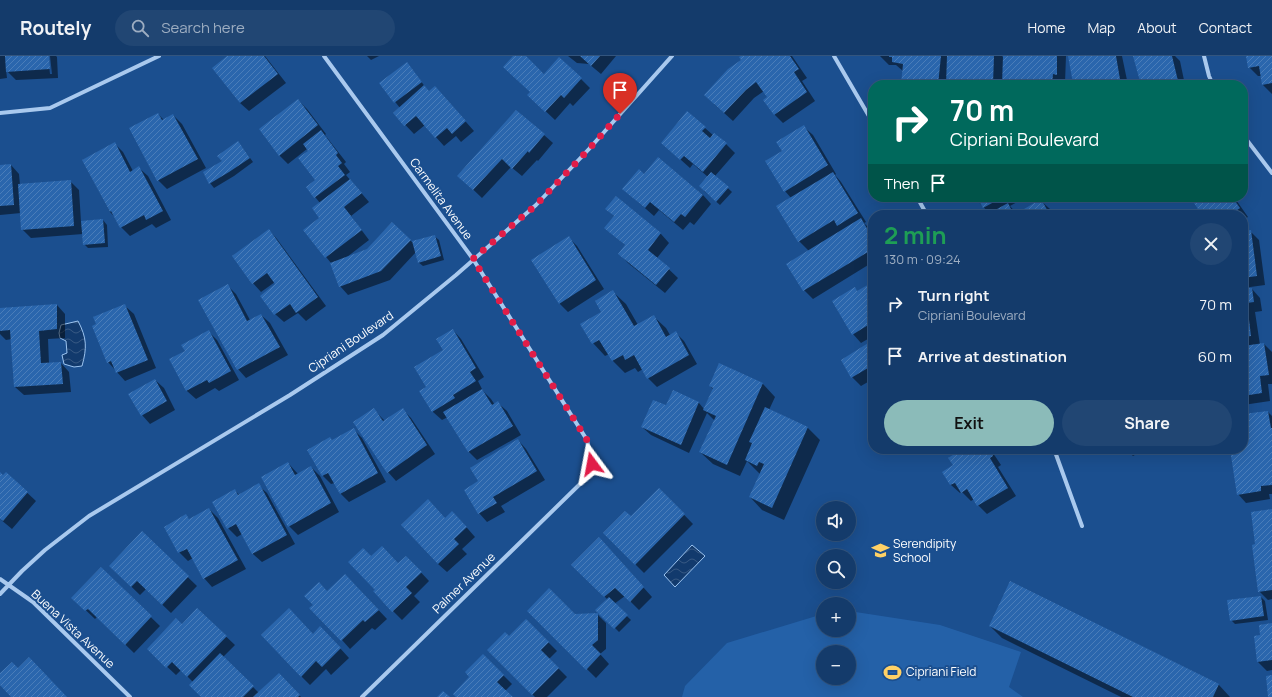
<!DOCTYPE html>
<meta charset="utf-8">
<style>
body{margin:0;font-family:Manrope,sans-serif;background:#214673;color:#f1f3f6;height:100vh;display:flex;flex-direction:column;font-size:15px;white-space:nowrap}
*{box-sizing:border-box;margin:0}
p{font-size:13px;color:#9dadc1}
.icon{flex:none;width:22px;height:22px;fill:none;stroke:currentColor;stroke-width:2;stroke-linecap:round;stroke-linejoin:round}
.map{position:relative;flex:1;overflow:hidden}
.side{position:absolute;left:868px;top:154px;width:380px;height:244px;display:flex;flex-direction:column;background:#143b6b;border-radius:16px;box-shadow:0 4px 16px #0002,0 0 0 1px #33557e}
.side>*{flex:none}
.guide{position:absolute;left:868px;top:24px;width:380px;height:122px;border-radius:16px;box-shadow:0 4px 16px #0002,0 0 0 1px #33557e;background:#00695c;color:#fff;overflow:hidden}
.buttons{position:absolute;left:816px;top:445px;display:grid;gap:8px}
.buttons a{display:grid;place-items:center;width:40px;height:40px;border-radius:50%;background:#143b6b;box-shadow:0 4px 16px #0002,0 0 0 1px #33557e;font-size:20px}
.pin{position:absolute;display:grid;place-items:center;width:34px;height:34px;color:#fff;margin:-41px -17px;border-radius:50% 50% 50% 0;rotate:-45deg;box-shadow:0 0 4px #0007}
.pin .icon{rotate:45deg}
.me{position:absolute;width:44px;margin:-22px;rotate:347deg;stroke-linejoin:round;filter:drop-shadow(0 0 3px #0008)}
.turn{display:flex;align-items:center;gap:14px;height:84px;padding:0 16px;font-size:18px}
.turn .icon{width:52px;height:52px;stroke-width:2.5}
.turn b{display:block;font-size:28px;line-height:34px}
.then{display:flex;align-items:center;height:38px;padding:0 16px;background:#0003;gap:8px;font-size:15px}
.round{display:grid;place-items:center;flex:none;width:42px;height:42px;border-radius:21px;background:#214673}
.overview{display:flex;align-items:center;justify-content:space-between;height:68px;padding:0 16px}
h1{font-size:24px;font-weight:700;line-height:30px;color:#1e9e55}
.action{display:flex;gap:8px;margin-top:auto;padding:8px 16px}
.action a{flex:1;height:46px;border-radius:24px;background:#8bbbb9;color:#111;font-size:16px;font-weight:700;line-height:46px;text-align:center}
.action a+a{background:#214673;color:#f1f3f6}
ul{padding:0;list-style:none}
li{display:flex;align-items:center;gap:12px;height:52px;padding:0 16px}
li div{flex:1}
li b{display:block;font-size:15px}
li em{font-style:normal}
header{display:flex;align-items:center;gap:24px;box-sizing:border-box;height:56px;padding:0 20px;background:#143b6b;border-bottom:1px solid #33557e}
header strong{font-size:19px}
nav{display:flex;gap:22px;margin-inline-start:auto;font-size:14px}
.search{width:280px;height:36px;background:#214673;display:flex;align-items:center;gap:10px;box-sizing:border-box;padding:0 14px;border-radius:22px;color:#9dadc1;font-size:15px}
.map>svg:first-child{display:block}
.park{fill:#2461a8;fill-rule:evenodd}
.water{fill:url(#water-waves);stroke:#9cc4f0}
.shadow{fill:#0007;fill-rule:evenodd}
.building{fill:url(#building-hatch)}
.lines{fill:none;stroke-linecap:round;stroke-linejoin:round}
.street{stroke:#a9c9ee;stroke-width:4}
.route{stroke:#e11d48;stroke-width:7;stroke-dasharray:0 12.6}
.labels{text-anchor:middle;stroke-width:4;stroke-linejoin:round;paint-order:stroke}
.street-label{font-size:12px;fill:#fff;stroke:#1b4f8f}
.poi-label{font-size:12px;fill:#fff;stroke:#1b4f8f;text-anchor:start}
</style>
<header>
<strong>Routely</strong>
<div class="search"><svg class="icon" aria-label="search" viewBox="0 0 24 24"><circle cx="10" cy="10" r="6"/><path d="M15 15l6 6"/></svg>Search here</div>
<nav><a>Home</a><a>Map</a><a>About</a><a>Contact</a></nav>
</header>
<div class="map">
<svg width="1272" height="641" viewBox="0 0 1272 641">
<defs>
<pattern id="water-waves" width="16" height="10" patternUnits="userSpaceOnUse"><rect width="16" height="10" fill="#123a6d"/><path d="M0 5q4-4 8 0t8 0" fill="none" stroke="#365883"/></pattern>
<pattern id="building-hatch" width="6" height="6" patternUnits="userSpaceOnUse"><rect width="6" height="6" fill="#2a66ad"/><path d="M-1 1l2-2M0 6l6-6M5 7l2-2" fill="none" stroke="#4a7db9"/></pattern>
</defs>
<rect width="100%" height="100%" fill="#1b4f8f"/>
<path class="park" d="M849 555 940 569 1021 596 1009 631 1023 641H682L685 630 727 587 823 558V574H849ZM823 596H849V622H823Z"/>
<path class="water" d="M78 265C87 282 87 292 82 310L74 311 64 308 62 299 67 297 66 285 60 282 59 277 61 269Z
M692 489 705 500 675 531 664 519Z"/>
<path class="shadow" d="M0 0H56L57 1 58 22 16 24 6 14 7 22 0 23ZM48 0H50L52 18H50Z
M229 0H265L286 27 249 55 240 47Z
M367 0H379L371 4Z
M515 0H524L545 19 581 23 590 32 573 50 570 47 555 64 537 47Z
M568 0H616L601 18 589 8 577 7Z
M743 0H792L807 22 802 25 815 45 783 67 774 58 768 42 764 35 754 42 733 65 714 48 743 4Z
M880 0H1002L1004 2V0H1066L1065 27H1061V29H902L903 15 896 9H889Z
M1069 0H1122L1128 29H1076L1074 27Z
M1134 0H1175L1180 5 1185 29H1142Z
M1247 0H1272V38L1263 29 1261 20H1258L1249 11Z
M411 12 429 36 443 40 474 75 461 86 456 80 444 90 425 69 414 78 394 57 400 52 381 28Z
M298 44 307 53 326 78 325 79 346 106 344 108 350 116 346 119 369 146 351 160 369 184 347 201 367 194 392 168 412 186 434 180 439 184 444 204 423 210 418 206 416 196 390 224 348 239 340 230 331 207 305 175 321 162 320 147 307 131 316 124 309 95 307 93 288 108 279 99Z
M687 56 714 80 726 88 735 97 715 120 732 136 720 149 704 135 708 121 693 108 690 112 662 87Z
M158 58 164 64 173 59 182 68 206 112 167 133 158 124Z
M804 71 813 79 836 118 835 119 841 126 866 166 864 167 869 172 873 179V206L813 243 804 234 809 195 799 185 791 142 785 135 783 96Z
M544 79 553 87 538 105 537 104 522 120 511 111 482 142 459 120Z
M115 88 123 96 133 115 139 112 148 120 171 164 156 172 152 168 130 180 121 171 115 161 110 156 83 104Z
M242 91 253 106 234 120 214 132 210 127 204 117 223 106Z
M658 102 703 139 711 148 694 169 690 166 683 174 659 154 654 160 623 133 644 119Z
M11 109 19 118 20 129 70 125 79 134 81 166 103 164 107 169 108 191 88 192 84 188 83 178 31 182 22 173 21 157 0 159V110Z
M616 141 661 178 669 187 657 202 678 222 665 237 628 207 620 198 626 190 606 172 615 161 606 153Z
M974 141H1026L1010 150 1017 158 1041 145 1050 153 1053 159H988L990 158Z
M1191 141H1234L1248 161 1243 164V159H1204Z
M269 174 277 183 326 250 306 265 298 257 284 266 275 258 277 229 275 226 261 236 253 227Z
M1250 175 1259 184 1265 229 1243 232V176Z
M569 182 577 190 604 233 568 256 559 247Z
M873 227V280L861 287 853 278 858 236Z
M227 229 236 238 250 264 261 259 270 267 288 299 246 322 238 313Z
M1252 233 1260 242 1262 255 1255 256 1260 289 1264 288 1272 296V328H1268L1270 345 1243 349V234Z
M613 236 626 248 638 269 653 260 666 272 670 279 675 276 684 285 697 308 657 331 648 322 643 313 638 316 635 312 625 317 613 305 609 298 605 300 593 287 602 257Z
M57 249 65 258V282L48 283 49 308 61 307 69 316 71 336 24 339 15 331 12 283 6 284 0 278V253Z
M125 250 134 258 156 312 125 325 108 306Z
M453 274 461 283 484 321 478 325 483 335 491 343 495 349 498 347 507 355 521 379 477 404 469 396 448 361 442 364 433 356 421 335 427 332Z
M208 275 217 284 239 324 219 335 215 332 196 343 187 335 170 304 186 295Z
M873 285V323L861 330 852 321 842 304Z
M719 309 763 328 775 341 769 354 807 371 820 384 784 464 762 454 750 441 760 418 747 405 740 420 713 408 700 396 715 365 707 357 689 397 651 379 642 371 666 351 673 335 699 347 704 353 713 333 710 330Z
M155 324 164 332 175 354 150 368 142 359Z
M374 354 385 365 403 354 411 362 435 398 396 425 388 416Z
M1268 356 1272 360V438H1269L1270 443 1246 447 1238 438 1232 396 1228 393H1243V359Z
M354 374 362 382 386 426 349 446 340 437 335 427 331 428 323 420 333 385Z
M518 384 526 393 545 424 501 450 505 456 487 466 479 457V426Z
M965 393H989L995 400 1001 409 998 411 1016 440 987 458 978 449 974 443 971 445 962 436 960 437 951 429 944 416 954 410Z
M1126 393H1146L1133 400Z
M288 407 298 418 311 411 320 420 339 456 298 479 289 470Z
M0 417 3 420 6 417 36 445 12 473 0 463Z
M258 429 267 437 295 488 262 506 253 498 242 478 237 481 228 472 235 434 239 439Z
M659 433 693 468 644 517 604 477 631 462Z
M209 453 218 462 246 513 212 531 204 522 193 502 188 505 179 496 186 460 190 464Z
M1272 454V543L1268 544 1259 535 1256 489Z
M445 463 461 465 475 481 462 493 467 498 447 516 438 508Z
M142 477 197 530 171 557 146 533 140 539 110 510Z
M607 491 652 541 639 554 625 540 614 548 631 564 619 576 597 554 607 543 573 509Z
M371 502 398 509 415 510 429 525 414 540 420 546 402 564 393 555 376 534Z
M101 513 160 570 134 597 97 561 95 563 73 542Z
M1011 527 1219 629 1230 641H1121L1002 582 990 570Z
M354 528 387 563 375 574 372 572 350 593 342 584 327 536Z
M1261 541 1265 545 1268 564 1235 568 1231 564Z
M197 553 235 589 223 601 259 637 279 618 301 641H202L193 626 181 614 176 619 148 593 182 569Z
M528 555 574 559 597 558 606 567V593L600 598 609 608 596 622Z
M526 564 557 595 549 603 567 621 547 641H535L488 594 509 582Z
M1272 568V614L1267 615 1258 606 1255 581 1261 580Z
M313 579 329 580 349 602 331 619 326 613 310 629 301 620Z
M483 599 512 628 505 635 511 641H458Z"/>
<path class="building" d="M5 0H49L50 13 6 16Z
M227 0H264L278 18 240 47 212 12Z
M513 0H526L544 18 559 1 582 22 564 42 561 39 545 56 527 39 530 36 503 11Z
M580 0H600L591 10Z
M741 0H790L799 13 794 16 807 36 774 59 763 44 767 41 756 26 746 34 724 57 704 39 728 13 741 4 739 1Z
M889 0H941L938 29H901L903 8 892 6V1H889Z
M947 0H994L993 28 965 27V29H946Z
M1003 0H1057V19L1053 18 1052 29H1002Z
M1068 0H1116L1121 29H1077L1076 27H1073Z
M1133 0H1172L1179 29H1141Z
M1246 0H1272V27L1262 29 1259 10 1248 12Z
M407 6 422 26 394 47 379 27Z
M424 29 429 35 435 30 466 65 452 78 447 72 435 82 416 60 404 70 393 57Z
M298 43 318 69 279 100 259 73Z
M516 54 545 78 529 97 528 95 512 113 502 103 473 134 457 120Z
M687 55 706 71 702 75 710 82 714 77 727 87 703 116 684 100 680 104 661 87Z
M158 57 162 64 173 58 198 103 157 125 129 72Z
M804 69 828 109 784 136 765 105 782 95 776 86Z
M321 74 338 97 336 99 342 107 338 110 345 119 314 142 306 131 315 124 298 102 308 95 303 88Z
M238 85 250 102 229 116 209 128 203 116 222 105 217 100Z
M115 86 130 116 139 110 163 155 146 164 144 159 120 172 111 155 110 156 82 104Z
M658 101 703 139 685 161 681 158 674 166 650 146 645 152 622 133 639 113 644 118Z
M11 108 14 149 0 150V109Z
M711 116 729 131 716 146 699 130Z
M833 116 858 157 837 170 834 164 798 186 776 150Z
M350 123 362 137 344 151 362 174 325 202 303 174 319 162 312 152Z
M71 124 74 170 21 174 18 128Z
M616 140 661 177 648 194 670 212 656 229 618 198 625 189 604 172 614 160 605 153Z
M973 141H1003L983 152 977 141 974 143Z
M1190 141H1232L1240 152 1230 159H1202Z
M1041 143 1050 159H986L1008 147 1014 159Z
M861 162 873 183V193L803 235 786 208Z
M103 163 105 187 83 189 81 165Z
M392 166 411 184 381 215 339 231 330 207 367 193Z
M269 173 318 241 296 257 290 248 274 259 260 240 275 228 267 217 252 228 232 200Z
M1251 174 1257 220 1243 222V175Z
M435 179 441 200 418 207 412 185Z
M569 180 596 224 559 248 531 204Z
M873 226V266L852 279 832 245 855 231 857 235Z
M228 228 247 265 261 258 280 291 237 314 198 244Z
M1252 232 1254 246 1247 247 1251 280 1243 281V233Z
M613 234 634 270 654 259 666 281 676 275 689 299 647 323 634 299 625 304 623 299 612 305 599 284 592 288 580 268 601 256 595 245Z
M57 248V273L39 275 41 307 61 306 63 328 14 331 10 274 0 275V252Z
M125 248 148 304 116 317 111 305 107 307 92 270 96 268 93 261Z
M453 273 476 312 470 316 476 325 453 339 455 342 432 356 419 335 426 331 414 311 443 294 436 283Z
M209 274 231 315 209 327 207 324 186 335 169 303 185 295 181 289Z
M873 284V309L851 322 841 304Z
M1264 287 1269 319 1260 320 1262 337 1243 340V290Z
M719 307 763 327 727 409 699 396 716 360 703 354 713 332 709 330Z
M155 323 167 345 141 360 128 338Z
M482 333 492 349 498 345 513 370 468 396 443 356Z
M673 334 699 346 681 389 641 371 653 344 666 349Z
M765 351 808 371 772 452 749 441 764 408 759 406 757 410 745 404 752 387 749 386Z
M374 352 383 365 403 352 427 389 387 417 353 366Z
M1268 355 1271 372H1272V429L1261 430V435L1237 439 1230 393H1243V358Z
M354 372 378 417 340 438 328 417 322 420 307 394 330 381 332 384Z
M518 383 537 415 493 441 497 447 478 458 464 434 478 425 470 412Z
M963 393H989L993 400 990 402 1008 432 977 450 967 433 961 437 955 427 950 429 942 416 953 409 948 402Z
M288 406 295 419 311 410 331 447 288 471 261 421Z
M0 416 3 419 6 416 28 436 3 465 0 463Z
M259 427 287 479 252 498 236 468 227 473 212 446 235 433 238 439Z
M659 432 685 458 635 509 603 477 625 455 631 460Z
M428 443 445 462 452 455 467 471 454 483 459 488 438 508 401 469Z
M209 452 238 504 203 523 187 493 178 497 164 471 186 458 189 463Z
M1272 453V534L1258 536 1252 489 1255 488 1251 456Z
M142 475 189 520 162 549 137 525 131 531 109 510Z
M599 481 644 531 630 546 615 532 604 541 571 509Z
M382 490 398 507 406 500 422 516 406 531 412 537 392 556 373 535 375 534 348 506 363 492 371 500Z
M101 511 152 560 125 589 88 553 85 555 71 542Z
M345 518 379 554 365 566 363 564 341 585 309 552 313 549 304 540 319 526 327 535Z
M1010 525 1219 628 1213 641H1133L989 570Z
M549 532 575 558 598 557V584L592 589 601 598 586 614 527 555Z
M1261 540 1264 560 1230 565 1227 544Z
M609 541 628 559 614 573 595 554Z
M197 552 227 580 187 621 172 606 166 612 147 593 176 562 182 568Z
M289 552 313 578 320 570 341 592 322 611 316 605 301 621 261 579Z
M526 563 549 586 541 594 559 612 532 639 487 594 505 576 509 580Z
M1272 567V604L1257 606 1254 580 1260 579 1259 569Z
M220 597 254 630 243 641H201L189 629Z
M483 598 504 619 497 626 513 641H456L453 638 469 621 465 616Z
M29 601 67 641H11L0 629V617L12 606 18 612Z
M279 617 300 639 298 641H253Z
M1272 619V641H1268L1266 620Z
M443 635 450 641H437Z"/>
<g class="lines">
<path class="street" d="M324 0 473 203 587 384 592 408 580 428 362 641
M834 0 873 67
M1204 0 1209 20 1213 29
M0 57 50 52 159 0
M1243 79 1272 117
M917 141 927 159
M1054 393 1082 470
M0 523 33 546 130 641
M0 538 22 515 45 494 89 460 290 339 383 279 456 219 536 149 589 93 672 0"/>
</g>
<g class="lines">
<path class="route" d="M592 408 587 384 473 203 536 149 589 93 620 58"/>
</g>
<defs>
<symbol id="school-bare" viewBox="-9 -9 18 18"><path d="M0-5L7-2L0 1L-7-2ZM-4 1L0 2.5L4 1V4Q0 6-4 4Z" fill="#ffd166" stroke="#1b4f8f" stroke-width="2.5" paint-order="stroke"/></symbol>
<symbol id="stadium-bare" viewBox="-9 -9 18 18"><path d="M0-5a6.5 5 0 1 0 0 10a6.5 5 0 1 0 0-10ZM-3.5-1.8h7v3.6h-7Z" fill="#ffd166" stroke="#1b4f8f" stroke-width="2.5" paint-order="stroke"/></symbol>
</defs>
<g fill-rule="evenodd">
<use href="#school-bare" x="868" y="482" width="25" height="25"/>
<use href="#stadium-bare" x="880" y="604" width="25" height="25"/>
</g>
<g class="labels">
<g class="street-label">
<text transform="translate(441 143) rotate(54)" y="4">Carmelita Avenue</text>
<text transform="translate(351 286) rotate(-34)" y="4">Cipriani Boulevard</text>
<text transform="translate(464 527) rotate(-44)" y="4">Palmer Avenue</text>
<text transform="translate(73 573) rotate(43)" y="4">Buena Vista Avenue</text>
</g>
<g class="poi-label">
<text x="893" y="492">Serendipity<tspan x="893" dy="14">School</tspan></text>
<text x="906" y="620">Cipriani Field</text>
</g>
</g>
</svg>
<div class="buttons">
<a><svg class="icon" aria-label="sound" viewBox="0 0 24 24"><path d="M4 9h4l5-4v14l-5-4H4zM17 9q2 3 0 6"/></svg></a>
<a><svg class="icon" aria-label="search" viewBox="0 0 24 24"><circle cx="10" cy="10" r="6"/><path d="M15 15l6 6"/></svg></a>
<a>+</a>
<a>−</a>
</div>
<div class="pin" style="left:620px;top:58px;background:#d93025"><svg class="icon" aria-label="arrive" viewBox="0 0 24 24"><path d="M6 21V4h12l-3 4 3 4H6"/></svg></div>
<svg class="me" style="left:592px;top:408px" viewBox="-20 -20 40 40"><path d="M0-17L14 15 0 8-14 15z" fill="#e11d48" stroke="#fff" stroke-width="4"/></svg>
<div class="guide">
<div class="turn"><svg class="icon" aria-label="right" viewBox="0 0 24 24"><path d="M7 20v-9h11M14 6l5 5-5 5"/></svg><div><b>70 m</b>Cipriani Boulevard</div></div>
<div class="then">Then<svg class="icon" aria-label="arrive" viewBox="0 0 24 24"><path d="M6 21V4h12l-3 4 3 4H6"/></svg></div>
</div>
<section class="side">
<div class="overview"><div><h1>2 min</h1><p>130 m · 09:24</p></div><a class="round"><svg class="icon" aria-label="close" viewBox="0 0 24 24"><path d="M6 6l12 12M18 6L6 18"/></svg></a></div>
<ul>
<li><svg class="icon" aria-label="right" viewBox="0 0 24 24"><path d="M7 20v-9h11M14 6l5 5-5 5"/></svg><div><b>Turn right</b><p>Cipriani Boulevard</p></div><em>70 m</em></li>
<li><svg class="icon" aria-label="arrive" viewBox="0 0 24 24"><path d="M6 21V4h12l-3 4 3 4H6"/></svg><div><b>Arrive at destination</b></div><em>60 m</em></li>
</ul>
<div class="action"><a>Exit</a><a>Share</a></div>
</section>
</div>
